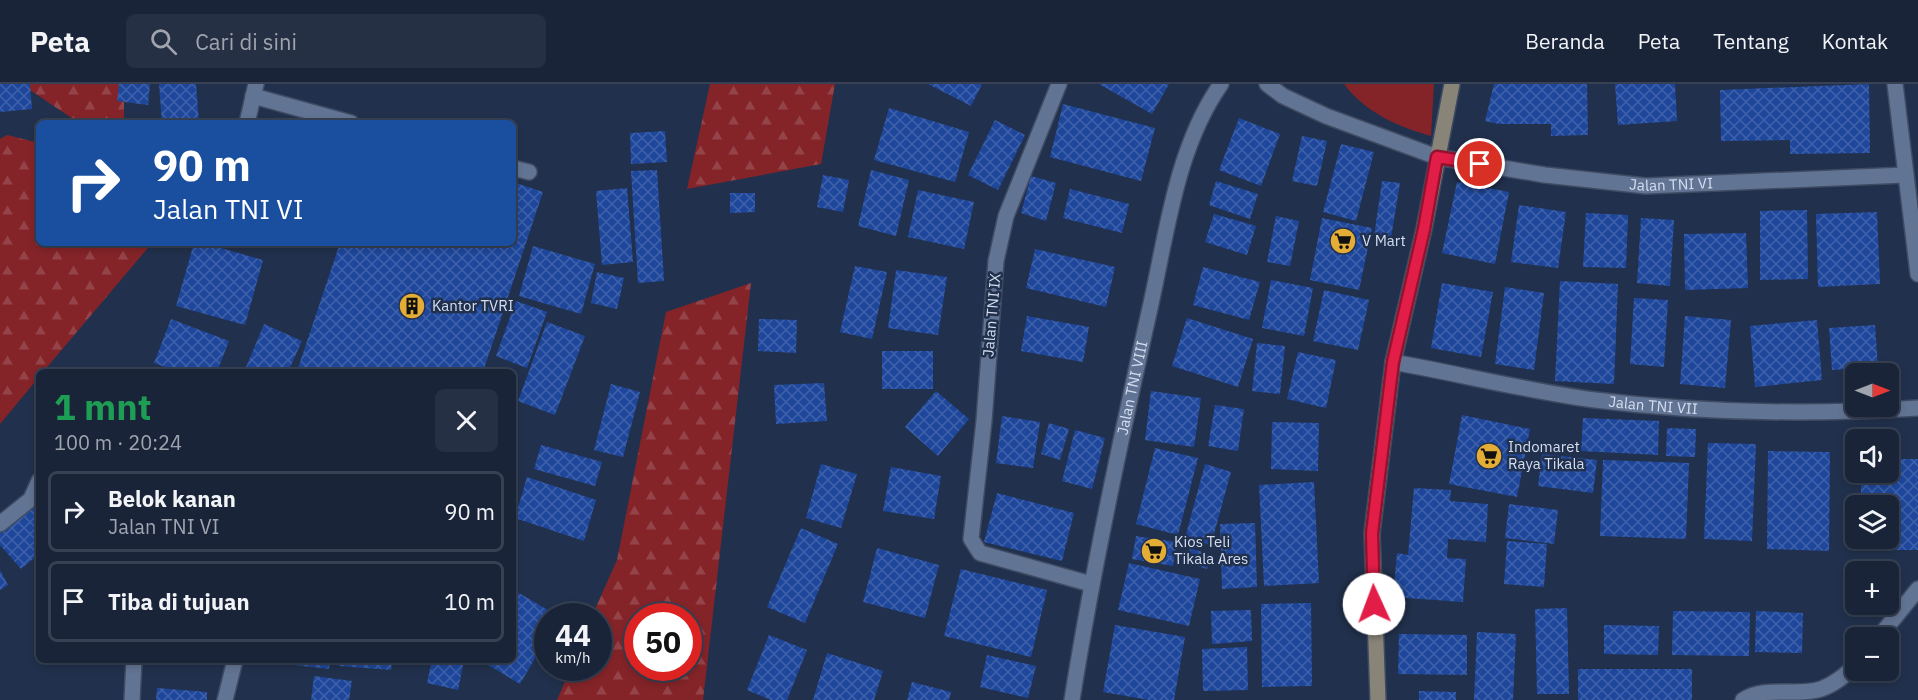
<!DOCTYPE html>
<html lang="id">
<meta charset="utf-8">
<style>
body{margin:0;font-family:"IBM Plex Sans",sans-serif;background:#263044;color:#f1f3f6;height:100vh;display:flex;flex-direction:column;font-size:22px;white-space:nowrap}
*{box-sizing:border-box;margin:0}
p{font-size:20px;color:#9fa4ae}
.icon{flex:none;width:33px;height:33px;fill:none;stroke:currentColor;stroke-width:2;stroke-linecap:round;stroke-linejoin:round}
.map{position:relative;flex:1;overflow:hidden}
.side{position:absolute;left:36px;top:285px;width:480px;height:294px;display:flex;flex-direction:column;background:#192439;border-radius:9px;box-shadow:0 3px 9px #0003,0 0 0 2px #374153}
.side>*{flex:none}
.top-card{position:absolute;left:36px;top:36px;width:480px;height:126px;border-radius:9px;box-shadow:0 3px 9px #0003,0 0 0 2px #374153;background:#1a4fa0;color:#fff;overflow:hidden}
.needle{width:39px;rotate:90deg}
.fabs{position:absolute;left:1845px;top:279px;display:grid;gap:12px}
.fabs a{display:grid;place-items:center;width:54px;height:54px;border-radius:9px;background:#192439;box-shadow:0 3px 9px #0003,0 0 0 2px #374153;font-size:30px}
.speed{position:absolute;left:534px;top:519px;display:flex;gap:12px;font-size:30px;font-weight:700;text-align:center}
.speed>*{display:grid;place-content:center;width:78px;height:78px;border-radius:50%;background:#192439;box-shadow:0 3px 9px #0003,0 0 0 2px #374153;line-height:1}
.speed small{font-size:15px;font-weight:400}
.speed .limit{border:9px solid #d22;background:#fff;color:#111}
.pin{position:absolute;display:grid;place-items:center;width:51px;height:51px;color:#fff;margin:-26px;border:3px solid #fff;border-radius:50%;box-shadow:0 2px 6px #0007}
.me{position:absolute;width:66px;margin:-33px;rotate:358deg;stroke-linejoin:round;filter:drop-shadow(0 0 4px #0008)}
.turn{display:flex;align-items:center;gap:21px;height:126px;padding:0 18px;font-size:27px}
.turn .icon{width:78px;height:78px;stroke-width:2.5}
.turn b{display:block;font-size:42px;line-height:51px}
.round{display:grid;place-items:center;flex:none;width:63px;height:63px;border-radius:9px;background:#263044}
.overview{display:flex;align-items:center;justify-content:space-between;height:102px;padding:0 18px}
h1{font-size:36px;font-weight:700;line-height:45px;color:#1e9e55}
ul{padding:0;list-style:none}
li{display:flex;align-items:center;gap:18px;height:81px;margin:0 12px 9px;padding:0 6px;border:3px solid #374153;border-radius:9px}
li div{flex:1}
li b{display:block;font-size:22px}
li em{font-style:normal}
header{display:flex;align-items:center;gap:36px;box-sizing:border-box;height:84px;padding:0 30px;background:#192439;border-bottom:2px solid #374153}
header strong{font-size:28px}
nav{display:flex;gap:33px;margin-inline-start:auto;font-size:21px}
.search{width:420px;height:54px;background:#263044;display:flex;align-items:center;gap:15px;box-sizing:border-box;padding:0 21px;border-radius:9px;color:#9fa4ae;font-size:22px}
.map>svg:first-child{display:block}
.green{fill:#842429}
.forest{fill:url(#forest-firs);fill-rule:evenodd}
.building{fill:url(#building-cross-hatch)}
.lines{fill:none;stroke-linecap:round;stroke-linejoin:round}
.lane-casing{stroke:#3f4b63;stroke-width:18}
.street-casing{stroke:#3f4b63;stroke-width:18}
.secondary-casing{stroke:#3f4b63;stroke-width:18}
.lane{stroke:#627493;stroke-width:15}
.street{stroke:#627493;stroke-width:15}
.secondary{stroke:#888478;stroke-width:15}
.route-casing{stroke:#92132f;stroke-width:15}
.route{stroke:#e11d48;stroke-width:10}
.labels{text-anchor:middle;stroke-width:5;stroke-linejoin:round;paint-order:stroke}
.street-label{font-size:15px;fill:#d4def0;stroke:#21304c}
.poi-label{font-size:15px;fill:#d4def0;stroke:#21304c;text-anchor:start}
</style>
<header>
<strong>Peta</strong>
<div class="search"><svg class="icon" aria-label="search" viewBox="0 0 24 24"><circle cx="10" cy="10" r="6"/><path d="M15 15l6 6"/></svg>Cari di sini</div>
<nav><a>Beranda</a><a>Peta</a><a>Tentang</a><a>Kontak</a></nav>
</header>
<div class="map">
<svg width="1918" height="616" viewBox="0 0 1918 616">
<defs>
<pattern id="forest-firs" width="22" height="20" patternUnits="userSpaceOnUse" patternTransform="scale(1.5)"><rect width="22" height="20" fill="#842429"/><path d="M5 1l3.5 6h-7zM16 11l3.5 6h-7z" fill="#944348"/></pattern>
<pattern id="building-cross-hatch" width="8" height="8" patternUnits="userSpaceOnUse" patternTransform="scale(1.5)"><rect width="8" height="8" fill="#1e479c"/><path d="M0 0l8 8M0 8l8-8" fill="none" stroke="#3e61aa"/></pattern>
</defs>
<rect width="100%" height="100%" fill="#21304c"/>
<path class="green" d="M1344 0H1434L1431 52C1398 43 1365 28 1344 0Z"/>
<path class="forest" d="M21 0H124V39H79Z
M710 0H835L821 80 687 105Z
M7 51 39 59V159H152L43 288H39V293L0 340V55Z
M751 199 703 616H557L571 584H598V532H592L617 476 666 228ZM638 532H688V584H638Z"/>
<path class="building" d="M0 0H30L32 25 0 28Z
M119 0H150L148 21 117 17Z
M159 0H196L199 39H162Z
M928 0H982L971 22Z
M1099 0H1169L1152 30Z
M1494 0H1587L1588 51 1551 52V40H1499L1485 37Z
M1615 0H1675L1677 37 1618 41Z
M1869 0 1870 69 1790 70V56L1721 57 1720 6Z
M1063 20 1155 44 1141 97 1050 73Z
M889 24 969 48 955 98 874 76Z
M1239 34 1280 50 1261 102 1219 86Z
M995 36 1025 51 998 106 968 91Z
M665 47 667 78 631 80 630 49Z
M1302 52 1327 57 1317 102 1292 97Z
M1341 60 1374 68 1356 137 1323 128Z
M657 86 664 197 638 199 631 87Z
M871 86 909 96 896 152 858 142Z
M823 91 849 96 843 128 817 123Z
M1031 92 1056 99 1046 137 1021 129Z
M1216 97 1258 110 1250 135 1209 121Z
M1382 97 1400 99 1391 154 1374 152Z
M513 98 543 108 483 288H309L298 284 340 159H513Z
M1457 98 1509 108 1495 180 1442 169Z
M627 104 633 178 602 181 596 107Z
M1070 105 1129 120 1122 149 1063 134Z
M918 106 974 118 964 165 908 153Z
M730 109H755V128L730 129Z
M1519 121 1566 128 1558 184 1511 178Z
M1807 126 1808 195 1760 196V127Z
M1877 128 1880 200 1818 203 1816 130Z
M1586 129 1628 131 1626 184 1583 183Z
M1214 130 1256 142 1247 171 1205 158Z
M1276 132 1299 137 1290 182 1267 178Z
M1322 134 1372 144 1359 206 1310 196Z
M1641 134 1674 136 1670 202 1637 199Z
M1746 149 1748 204 1685 206 1684 150Z
M194 159H203L263 176 245 241 176 222Z
M533 162 595 180 581 230 519 212Z
M1035 165 1115 183 1106 223 1026 204Z
M855 182 887 188 872 255 840 248Z
M1203 183 1260 198 1249 236 1193 221Z
M896 186 947 193 938 251 888 244Z
M597 188 624 194 617 225 591 219Z
M1271 196 1313 204 1304 252 1262 244Z
M1560 197 1618 200 1614 300 1555 297Z
M1442 199 1493 208 1481 273 1431 264Z
M1505 203 1544 209 1534 286 1495 280Z
M1324 206 1369 216 1358 266 1313 257Z
M1634 214 1668 216 1664 283 1630 280Z
M516 217 547 228 527 284 496 272Z
M1027 232 1089 243 1083 278 1021 267Z
M1685 232 1731 236 1725 304 1680 300Z
M1187 234 1253 255 1238 303 1172 282Z
M171 235 229 257 217 288H179L154 279Z
M759 235 797 236 796 269 758 267Z
M1817 236 1822 296 1755 303 1750 242Z
M547 238 585 252 555 331 518 317Z
M264 240 302 257 288 288H244Z
M1875 241 1878 283 1832 286 1829 244Z
M1257 259 1285 262 1280 310 1252 307Z
M882 267H933V305H882Z
M1298 268 1336 276 1326 324 1287 315Z
M824 299 827 337 776 340 774 301Z
M611 300 640 308 623 373 594 366Z
M936 307 969 335 938 372 905 343Z
M1151 307 1201 314 1194 363 1145 356Z
M1215 321 1244 325 1238 367 1208 362Z
M1462 331 1530 345 1517 413 1449 400Z
M1002 332 1040 338 1033 384 996 379Z
M1583 334 1659 337 1658 371 1581 367Z
M1272 338 1319 339 1318 387 1271 385Z
M1049 339 1069 345 1060 376 1041 370Z
M1667 344 1696 345 1695 373 1666 372Z
M1075 346 1105 354 1092 405 1062 397Z
M1708 359 1756 360 1752 457 1704 455Z
M541 361 602 378 595 402 534 385Z
M1155 364 1198 374 1178 451 1136 440Z
M1768 367 1830 368 1829 467 1767 465Z
M1542 370 1597 376 1593 409 1538 402Z
M1888 375H1918V466H1861V454H1888V422H1861V388H1888Z
M1603 376 1689 379 1686 455 1600 452Z
M821 380 857 390 841 444 806 434Z
M1205 380 1231 388 1211 461 1185 454Z
M891 383 941 392 934 435 883 427Z
M527 393 596 416 584 457 515 434Z
M1314 398 1319 499 1264 502 1259 401Z
M1414 404 1451 406 1450 417 1488 420 1486 458 1448 455 1447 474 1466 475 1463 518 1393 513 1397 469 1408 471Z
M997 409 1074 429 1062 477 984 458Z
M34 416 39 422V470L21 485 0 461V446Z
M1509 420 1558 426 1554 460 1505 454Z
M1255 439 1257 503 1222 505 1220 440Z
M801 444 838 460 805 539 767 523Z
M1136 452 1177 458 1173 482 1132 475Z
M1507 457 1547 460 1544 503 1504 500Z
M877 464 939 481 925 534 863 518Z
M1190 464 1211 471 1207 485 1186 478Z
M1129 479 1200 495 1189 542 1118 526Z
M961 485 1047 506 1031 573 944 552Z
M0 486 8 501 0 506Z
M519 509 558 532H548V552L520 600 480 576H513V520Z
M1311 519 1312 602 1262 603 1261 520Z
M1567 524 1569 610H1537L1535 525Z
M1251 526 1252 557 1212 560 1211 527Z
M1673 527 1750 528 1749 572 1672 571Z
M1756 527 1803 529 1802 569 1755 568Z
M1115 541 1185 553 1174 616H1149L1103 608Z
M1604 541 1659 542 1658 571 1604 570Z
M1477 548 1516 550 1513 616H1474Z
M1399 550 1467 551V591L1398 590Z
M769 551 807 566 787 616H771L747 606Z
M1247 563 1248 606 1203 607 1202 565Z
M827 569 883 587 874 616H813Z
M987 571 1036 582 1028 614 980 603Z
M285 576H330L329 585 285 580Z
M339 576H392L391 586 339 582Z
M432 576H464L458 606 427 599Z
M1578 585H1692V616H1578Z
M314 592 352 597 349 616H311Z
M912 598 951 608 949 616H907Z
M157 604 207 608V616H156Z
M1419 607 1456 608V616H1419Z"/>
<g class="lines">
<defs>
<path id="lane" d="M1878 554 1918 505
M1743 616C1766 601 1796 613 1821 605 1835 600 1845 591 1856 581"/>
<g id="street">
<path d="M1059 0 1006 132 996 177 984 337 971 455 980 469 1091 500"/>
<path id="s1" d="M1267 0 1283 12 1326 32 1437 73 1545 91 1646 102 1905 91"/>
<path d="M1895 0 1918 190"/>
<path d="M253 12 351 39"/>
<path d="M247 39 256 0"/>
<path d="M513 84 529 88"/>
<path id="s2" d="M1393 278C1460 290 1527 307 1595 316 1702 329 1810 331 1918 324"/>
<path d="M0 440 31 415 39 397"/>
<path d="M132 616 134 576"/>
<path d="M225 616 235 576"/>
<path id="s3" d="M1072 616C1093 484 1121 354 1150 224 1167 149 1176 64 1221 0"/>
</g>
<path id="secondary" d="M1378 616 1372 449 1393 278 1424 145 1452 0"/>
</defs>
<use href="#lane" class="lane-casing"/>
<use href="#street" class="street-casing"/>
<use href="#secondary" class="secondary-casing"/>
<use href="#lane" class="lane"/>
<use href="#street" class="street"/>
<use href="#secondary" class="secondary"/>
</g>
<g class="lines">
<defs>
<path id="route" d="M1374 520 1372 449 1393 278 1424 145 1437 73 1480 80"/>
</defs>
<use href="#route" class="route-casing"/>
<use href="#route" class="route"/>
</g>
<defs>
<symbol id="supermarket-disc" viewBox="-11 -11 22 22"><circle r="9.5" fill="#e4ad35" stroke="#21304c"/><path d="M-6-5.5h2.5l.6 2H6L4.5 2H-2.5L-4.4-4H-6ZM-1.5 3.2a1.3 1.3 0 1 0 .1 0ZM3 3.2a1.3 1.3 0 1 0 .1 0Z" fill="#111"/></symbol>
<symbol id="building-disc" viewBox="-11 -11 22 22"><circle r="9.5" fill="#e4ad35" stroke="#21304c"/><path d="M-4-6H4V6H1V3H-1V6H-4ZM-2.5-4.3h1.7v1.8h-1.7ZM.8-4.3h1.7v1.8H.8ZM-2.5-1h1.7V.8h-1.7ZM.8-1h1.7V.8H.8Z" fill="#111"/></symbol>
</defs>
<g fill-rule="evenodd">
<use href="#supermarket-disc" x="1328" y="142" width="30" height="30"/>
<use href="#building-disc" x="397" y="207" width="30" height="30"/>
<use href="#supermarket-disc" x="1474" y="357" width="30" height="30"/>
<use href="#supermarket-disc" x="1139" y="452" width="30" height="30"/>
</g>
<g class="labels">
<g class="street-label">
<text dy="5" stroke="none"><textPath href="#s1" startOffset="422">Jalan TNI VI</textPath></text>
<text transform="translate(992 231) rotate(-85)" y="5">Jalan TNI IX</text>
<text dy="5" stroke="none"><textPath href="#s3" startOffset="318">Jalan TNI VIII</textPath></text>
<text dy="5" stroke="none"><textPath href="#s2" startOffset="264">Jalan TNI VII</textPath></text>
</g>
<g class="poi-label">
<text x="1362" y="162">V Mart</text>
<text x="432" y="227">Kantor TVRI</text>
<text x="1508" y="368">Indomaret<tspan x="1508" dy="17">Raya Tikala</tspan></text>
<text x="1174" y="463">Kios Teli<tspan x="1174" dy="17">Tikala Ares</tspan></text>
</g>
</g>
</svg>
<div class="fabs">
<a><svg class="needle" viewBox="-14 -14 28 28"><path d="M0-13l5 13h-10z" fill="#e53935"/><path d="M0 13l5-13h-10z" fill="#9fa4ae"/></svg></a>
<a><svg class="icon" aria-label="sound" viewBox="0 0 24 24"><path d="M4 9h4l5-4v14l-5-4H4zM17 9q2 3 0 6"/></svg></a>
<a><svg class="icon" aria-label="layers" viewBox="0 0 24 24"><path d="M12 4l9 5-9 5-9-5zM3 14l9 5 9-5"/></svg></a>
<a>+</a>
<a>−</a>
</div>
<div class="speed"><div>44<small>km/h</small></div><div class="limit">50</div></div>
<div class="pin" style="left:1480px;top:80px;background:#d93025"><svg class="icon" aria-label="arrive" viewBox="0 0 24 24"><path d="M6 21V4h12l-3 4 3 4H6"/></svg></div>
<svg class="me" style="left:1374px;top:520px" viewBox="-20 -20 40 40"><circle r="19" fill="#fff"/><path d="M0-13L10 11 0 6-10 11z" fill="#e11d48"/></svg>
<div class="top-card">
<div class="turn"><svg class="icon" aria-label="right" viewBox="0 0 24 24"><path d="M7 20v-9h11M14 6l5 5-5 5"/></svg><div><b>90 m</b>Jalan TNI VI</div></div>
</div>
<section class="side">
<div class="overview"><div><h1>1 mnt</h1><p>100 m · 20:24</p></div><a class="round"><svg class="icon" aria-label="close" viewBox="0 0 24 24"><path d="M6 6l12 12M18 6L6 18"/></svg></a></div>
<ul>
<li><svg class="icon" aria-label="right" viewBox="0 0 24 24"><path d="M7 20v-9h11M14 6l5 5-5 5"/></svg><div><b>Belok kanan</b><p>Jalan TNI VI</p></div><em>90 m</em></li>
<li><svg class="icon" aria-label="arrive" viewBox="0 0 24 24"><path d="M6 21V4h12l-3 4 3 4H6"/></svg><div><b>Tiba di tujuan</b></div><em>10 m</em></li>
</ul>
</section>
</div>
